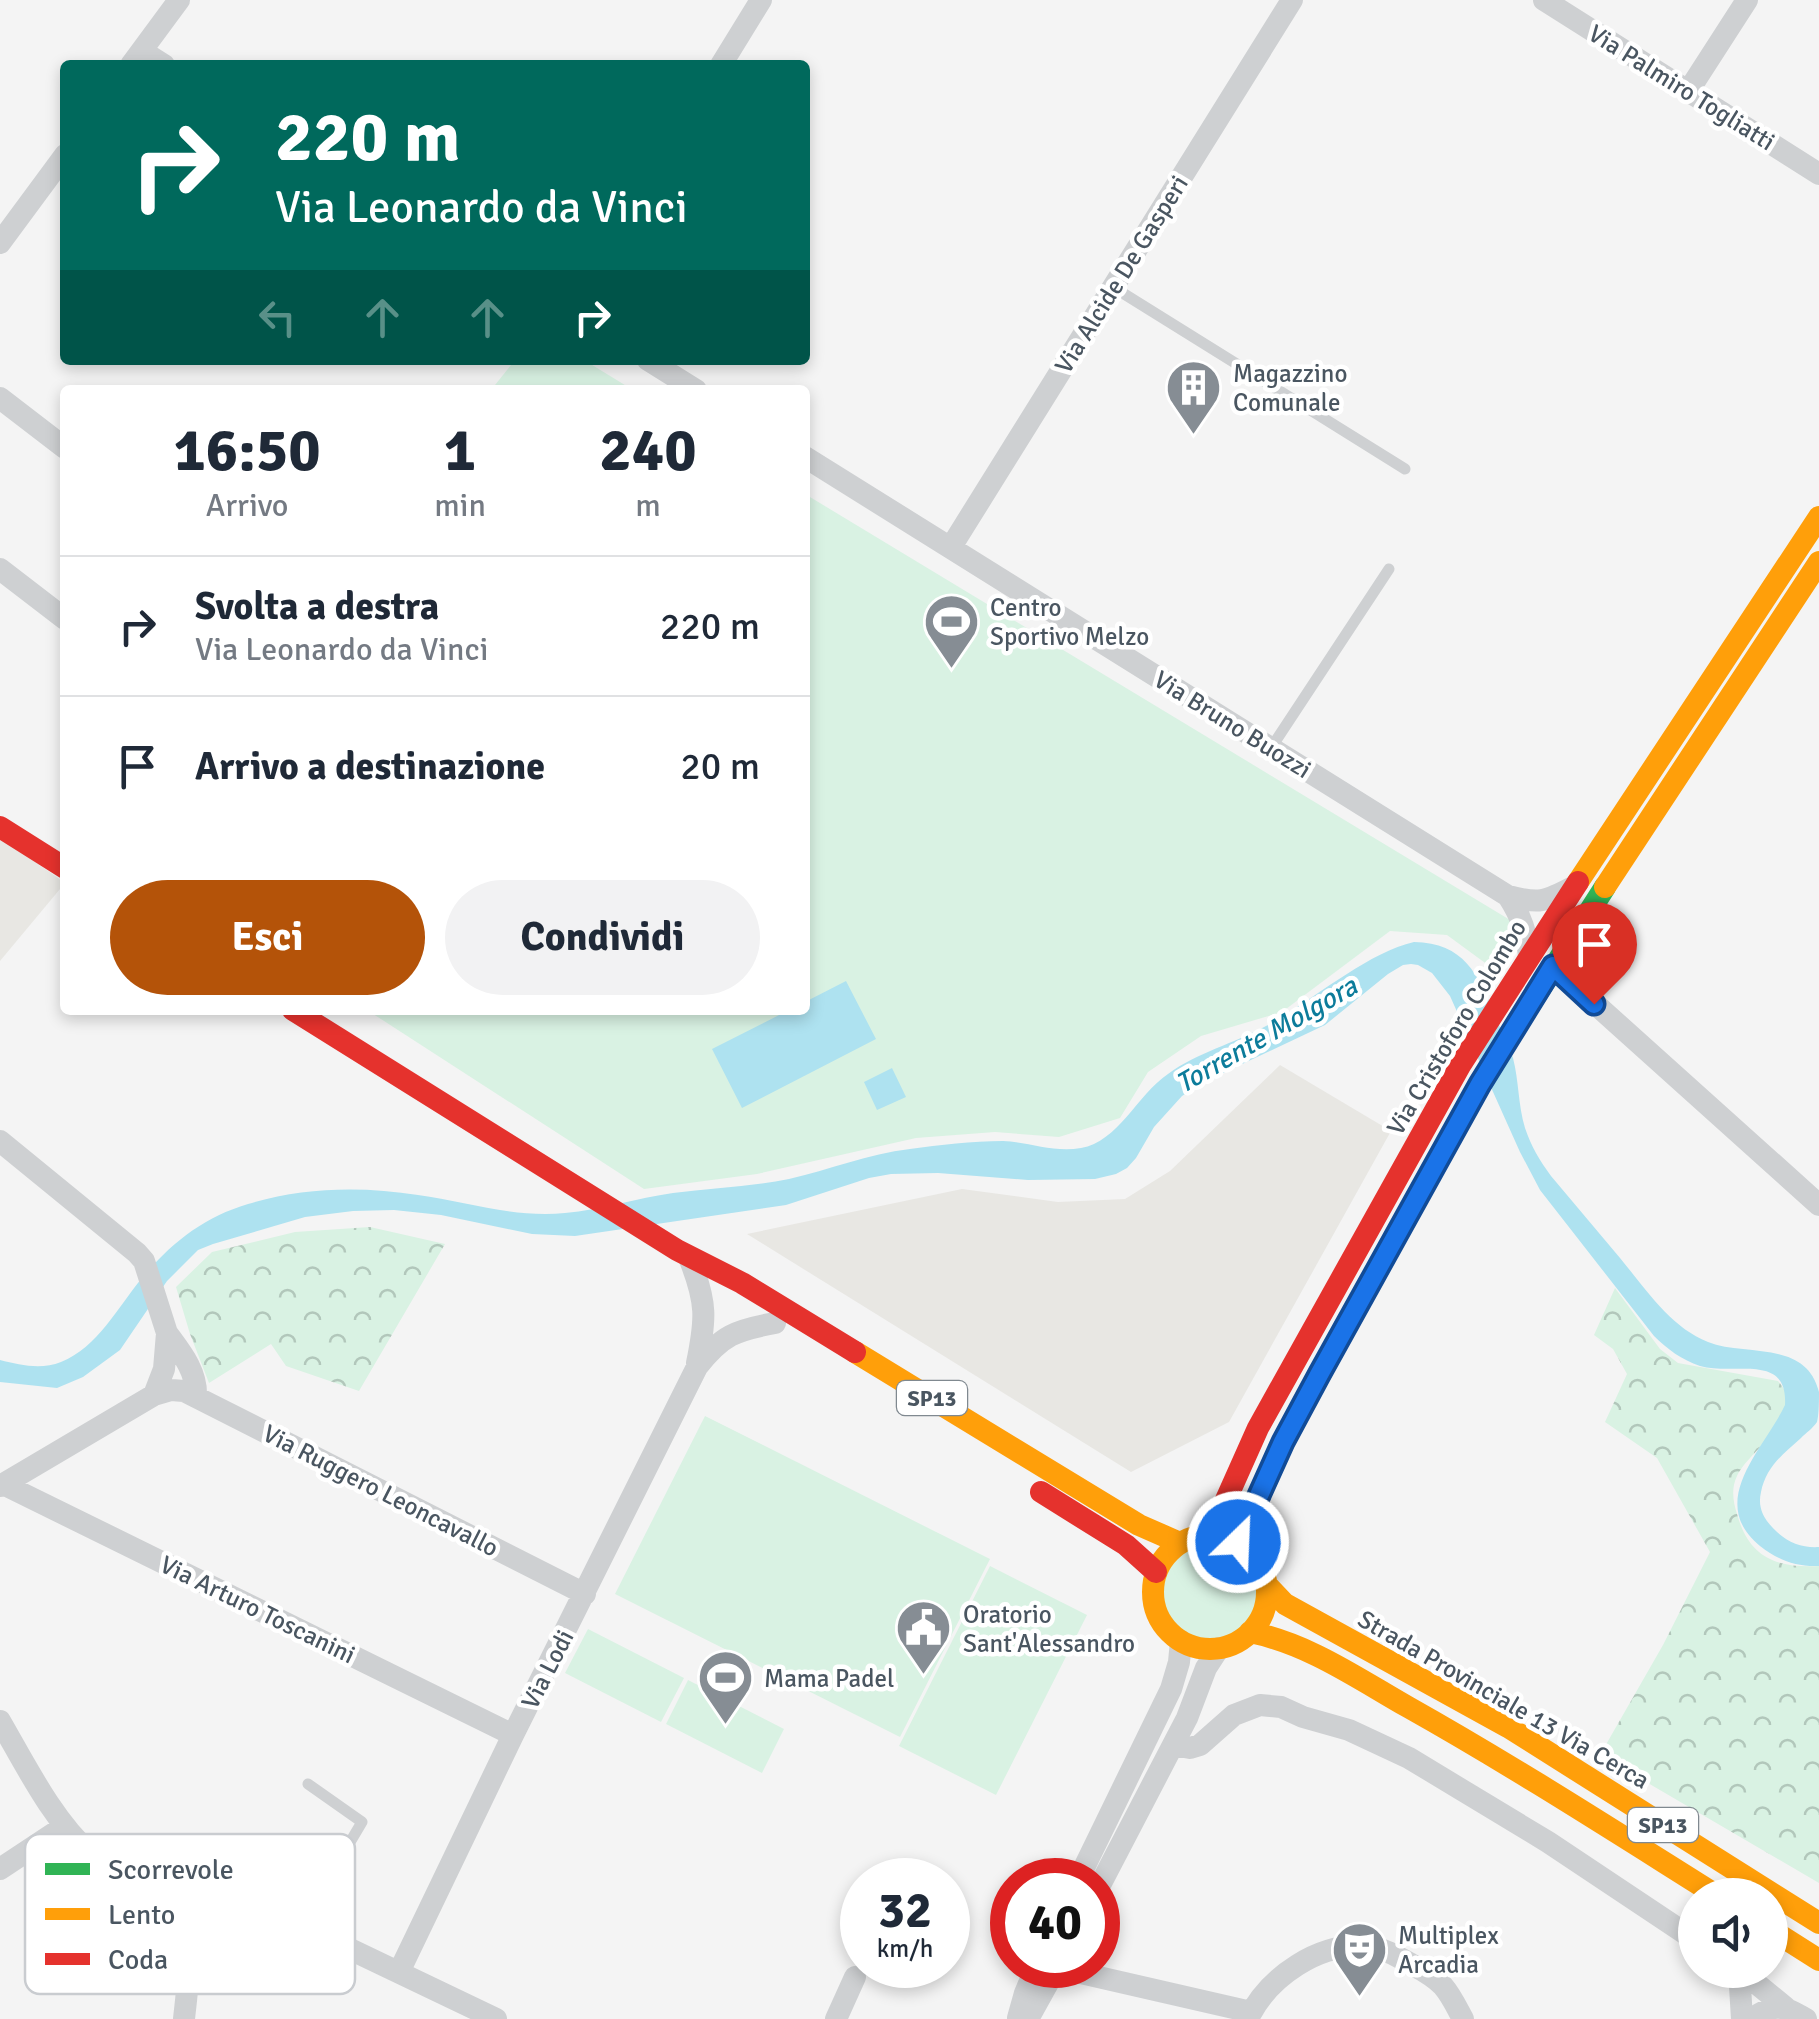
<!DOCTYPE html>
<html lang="it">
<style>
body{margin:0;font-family:Signika,sans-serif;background:#f2f2f3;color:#1f2937;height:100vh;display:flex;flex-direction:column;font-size:38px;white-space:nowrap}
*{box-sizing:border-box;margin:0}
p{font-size:32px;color:#747a83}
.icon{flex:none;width:55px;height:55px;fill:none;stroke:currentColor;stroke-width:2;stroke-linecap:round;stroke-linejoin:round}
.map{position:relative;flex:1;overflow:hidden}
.side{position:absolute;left:60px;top:385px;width:750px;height:630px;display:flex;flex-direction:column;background:#fff;border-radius:10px;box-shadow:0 5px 15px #0003}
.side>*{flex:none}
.guide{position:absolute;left:60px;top:60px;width:750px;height:305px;border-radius:10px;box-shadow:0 5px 15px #0003;background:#00695c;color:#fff;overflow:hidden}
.buttons{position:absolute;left:1678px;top:1878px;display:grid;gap:20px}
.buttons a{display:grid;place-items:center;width:110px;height:110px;border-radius:50%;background:#fff;box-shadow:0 5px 15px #0003;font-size:50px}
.speed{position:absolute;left:840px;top:1858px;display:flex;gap:20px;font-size:50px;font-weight:700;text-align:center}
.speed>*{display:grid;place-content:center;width:130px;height:130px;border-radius:50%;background:#fff;box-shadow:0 5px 15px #0003;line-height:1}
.speed small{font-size:25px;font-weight:400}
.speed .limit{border:15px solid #d22;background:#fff;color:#111}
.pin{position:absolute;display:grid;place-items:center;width:85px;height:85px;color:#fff;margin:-102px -42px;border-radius:50% 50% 50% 0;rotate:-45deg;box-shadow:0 0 10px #0007}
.pin .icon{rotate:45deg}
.me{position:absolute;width:110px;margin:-55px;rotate:24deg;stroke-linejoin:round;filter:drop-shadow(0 0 8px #0008)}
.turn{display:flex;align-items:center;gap:35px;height:210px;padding:0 50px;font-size:45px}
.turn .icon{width:130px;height:130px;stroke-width:2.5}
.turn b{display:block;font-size:70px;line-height:85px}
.lanes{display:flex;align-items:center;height:95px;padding:0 50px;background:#0003;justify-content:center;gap:50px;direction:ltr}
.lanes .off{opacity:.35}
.eta{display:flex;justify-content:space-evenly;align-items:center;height:170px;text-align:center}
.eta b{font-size:60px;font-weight:800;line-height:70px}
.primary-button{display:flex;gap:20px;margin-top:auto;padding:20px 50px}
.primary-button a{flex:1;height:115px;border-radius:60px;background:#b45309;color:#fff;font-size:40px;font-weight:800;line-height:115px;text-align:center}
.primary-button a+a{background:#f2f2f3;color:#1f2937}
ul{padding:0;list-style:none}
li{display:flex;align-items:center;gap:30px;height:140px;padding:0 50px;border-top:2px solid #e0e1e3}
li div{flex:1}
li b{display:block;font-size:38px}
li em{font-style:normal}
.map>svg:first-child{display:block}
.commercial{fill:#e8e7e3}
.grass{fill:#d9f2e3}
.park{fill:url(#park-crowns)}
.water{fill:#aee2f0}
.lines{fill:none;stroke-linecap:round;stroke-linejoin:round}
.lane{stroke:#ced0d2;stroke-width:11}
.street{stroke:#ced0d2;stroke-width:22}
.fast{stroke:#30b455;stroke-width:22}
.slow{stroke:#ff9f0a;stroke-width:22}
.jam{stroke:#e5322d;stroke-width:22}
.route-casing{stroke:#114b97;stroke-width:25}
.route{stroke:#1a73e8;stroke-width:18}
.labels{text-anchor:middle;stroke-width:9;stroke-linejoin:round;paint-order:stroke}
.shield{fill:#fff;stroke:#808990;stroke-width:2.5}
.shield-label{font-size:22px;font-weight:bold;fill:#4a5661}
.street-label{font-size:25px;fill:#4a5661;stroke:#fff}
.poi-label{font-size:25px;fill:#4a5661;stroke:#fff;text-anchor:start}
.water-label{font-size:28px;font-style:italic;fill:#0c7c9b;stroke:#fff}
.key{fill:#fff;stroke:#c9ccd0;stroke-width:2.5}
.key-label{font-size:28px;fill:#4a5661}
</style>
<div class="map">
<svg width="1819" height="2019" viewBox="0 0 1819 2019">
<defs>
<pattern id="park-crowns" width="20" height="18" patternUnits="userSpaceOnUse" patternTransform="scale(2.5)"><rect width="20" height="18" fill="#d9f2e3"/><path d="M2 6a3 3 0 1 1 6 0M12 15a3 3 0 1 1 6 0" fill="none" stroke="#b2c7bb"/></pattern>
</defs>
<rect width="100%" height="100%" fill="#f4f4f4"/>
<path class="commercial" d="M0 837 65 883 0 961Z
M1280 1065 1391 1131 1229 1422 1131 1472 747 1234 962 1189 1058 1202 1125 1199 1170 1171Z"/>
<path class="grass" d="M515 360H584L633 390H491Z
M805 494 1520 926 1492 968 1447 935 1390 931 1282 1012 1201 1036 1148 1072 1120 1118 1059 1137 995 1132 916 1138 757 1174 644 1189 367 1010H805Z
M705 1416 990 1559 900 1737 615 1594Z
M1159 1593a49 49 0 1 1 98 0a49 49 0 1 1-98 0Z
M990 1566 1087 1615 996 1795 899 1746Z
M588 1629 684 1678 661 1722 565 1673Z
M688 1680 784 1729 762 1773 666 1724Z"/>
<path class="park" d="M370 1227 445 1244 359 1391 286 1366 271 1344 209 1383 190 1334 176 1287 212 1252 295 1232Z
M1615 1288 1660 1349 1678 1363 1778 1381C1810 1416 1751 1447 1737 1476 1731 1488 1733 1502 1737 1514 1749 1557 1775 1568 1819 1566V1883L1600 1755 1663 1645 1710 1552 1657 1458 1605 1422 1627 1374 1613 1349 1594 1335Z"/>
<path class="water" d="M1414 942C1464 943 1478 974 1495 1015 1500 1029 1508 1043 1513 1058 1519 1081 1518 1105 1525 1128 1531 1146 1540 1161 1551 1176 1574 1203 1597 1231 1620 1258 1645 1288 1670 1327 1708 1342 1745 1357 1806 1339 1819 1392 1819 1399 1819 1415 1817 1422 1813 1428 1806 1433 1801 1438 1783 1454 1766 1467 1761 1492 1757 1509 1765 1521 1777 1532 1789 1543 1803 1548 1819 1547V1566C1796 1567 1778 1560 1760 1546 1705 1501 1765 1448 1785 1405 1788 1352 1734 1376 1700 1366 1682 1360 1667 1349 1654 1336L1540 1190 1520 1152 1450 996 1432 973 1418 965 1411 964 1403 965 1388 974 1325 1025 1204 1082 1182 1096 1154 1127 1136 1158 1127 1168 1116 1174 1095 1179 1028 1180 938 1173 891 1174 869 1178 786 1205 575 1236 532 1234 441 1215 394 1210 353 1211 305 1217 213 1244 198 1250 167 1281 120 1350 83 1377 57 1388 0 1382V1360C20 1365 41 1370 61 1362 98 1347 118 1307 142 1278 171 1243 204 1217 248 1204 303 1187 362 1186 418 1195 467 1202 515 1218 565 1213 601 1210 637 1198 673 1193 711 1188 750 1187 789 1179 829 1170 868 1154 910 1149 940 1145 972 1141 1003 1141 1029 1142 1054 1153 1081 1148 1118 1142 1137 1095 1168 1074 1198 1052 1233 1044 1266 1026 1311 1002 1366 953 1414 942Z
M846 981 876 1039 742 1108 712 1049 789 1010H805V1002Z
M892 1068 906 1097 877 1110 864 1082Z"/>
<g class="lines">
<path class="lane" d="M1113 287 1405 469
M1271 748 1389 569
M301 1925 362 1822 308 1784"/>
<path class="street" d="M1544 0 1819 174
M142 51 164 65
M131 65 179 0
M721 65 761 0
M1689 90 1747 0
M0 243 65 155
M648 360 696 390
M0 398 65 448
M805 457 1508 896C1539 904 1545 902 1573 887
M951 547 1292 0
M0 569 65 619
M1508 896C1521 916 1527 933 1529 957
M1553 966 1819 1205
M0 1141 137 1253 144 1261 167 1333 164 1369 154 1395
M690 1260C707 1303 706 1319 697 1363
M167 1333C181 1352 197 1371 196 1396
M3 1484 513 1735
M0 1486 154 1395 171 1390 184 1391 585 1594
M0 1721C25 1764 53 1821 91 1854 112 1872 139 1884 163 1898 182 1909 203 1923 227 1919
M1173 1745 1190 1748 1200 1745 1234 1715 1260 1705 1281 1707 1303 1717 1349 1730 1409 1758 1548 1842 1695 1940
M104 1864 152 1936C191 1964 225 1904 264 1908L496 2019
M0 1869 65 1826
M1078 1880 1171 1689 1179 1662 1181 1641
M1098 1889 1187 1718 1206 1668 1219 1648
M159 1941C194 1968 188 1979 184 2019
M1046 1965 1251 2012
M1739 1970 1742 2019
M1740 1970 1785 2007
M399 1972 513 1735 697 1367C722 1335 736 1330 775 1323
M1018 2018 1025 1993 1037 1965
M836 2019 855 1977
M1028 2019 1058 1965
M1248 2019C1268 1977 1320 1941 1368 1947 1384 1948 1397 1956 1411 1964 1422 1970 1434 1976 1443 1986 1451 1995 1457 2008 1463 2019
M1751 2019C1775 2003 1782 2005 1806 2019"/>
<path class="fast" d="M1238 1542 1283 1442 1480 1083 1605 887"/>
<path class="slow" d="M1578 882 1819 517
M1605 887 1819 562
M855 1352 1139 1525 1180 1543
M1153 1592a57 57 0 1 1 114 0a57 57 0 1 1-114 0Z
M1266 1584 1285 1604 1508 1727 1819 1923
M1250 1632C1309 1644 1357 1678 1408 1707 1513 1766 1614 1831 1716 1895
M1770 1929 1819 1960"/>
<path class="jam" d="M0 827 65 868
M293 1010 677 1250 742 1283 855 1352
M1041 1492 1126 1545 1156 1572
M1208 1535 1217 1520 1258 1428 1461 1064 1578 882"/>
</g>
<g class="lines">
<defs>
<path id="route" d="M1238 1542 1283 1442 1320 1373 1480 1084 1553 966 1594 1004"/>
</defs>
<use href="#route" class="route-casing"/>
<use href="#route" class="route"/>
</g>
<defs>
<symbol id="building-pin" viewBox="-11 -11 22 30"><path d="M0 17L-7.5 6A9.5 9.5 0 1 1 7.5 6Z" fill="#868d94" stroke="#fff"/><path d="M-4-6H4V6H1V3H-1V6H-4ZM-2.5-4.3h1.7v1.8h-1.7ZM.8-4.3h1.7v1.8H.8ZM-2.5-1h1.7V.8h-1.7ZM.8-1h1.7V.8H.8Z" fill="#fff"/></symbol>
<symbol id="stadium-pin" viewBox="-11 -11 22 30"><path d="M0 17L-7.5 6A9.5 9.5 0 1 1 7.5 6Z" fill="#868d94" stroke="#fff"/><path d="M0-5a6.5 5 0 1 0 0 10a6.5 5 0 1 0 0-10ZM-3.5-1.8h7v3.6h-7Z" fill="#fff"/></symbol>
<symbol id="civic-pin" viewBox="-11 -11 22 30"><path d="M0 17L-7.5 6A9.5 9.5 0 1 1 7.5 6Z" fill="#868d94" stroke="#fff"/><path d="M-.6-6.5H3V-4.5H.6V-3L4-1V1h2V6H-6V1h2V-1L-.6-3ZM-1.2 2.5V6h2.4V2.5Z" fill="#fff"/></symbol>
<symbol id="theatre-pin" viewBox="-11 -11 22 30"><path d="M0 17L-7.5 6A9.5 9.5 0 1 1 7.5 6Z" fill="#868d94" stroke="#fff"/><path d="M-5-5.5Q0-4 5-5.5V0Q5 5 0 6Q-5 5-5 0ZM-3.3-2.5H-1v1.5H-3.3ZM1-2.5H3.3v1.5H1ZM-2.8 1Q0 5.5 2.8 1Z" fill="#fff"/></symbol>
</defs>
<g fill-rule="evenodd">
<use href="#building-pin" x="1162" y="356" width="63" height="86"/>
<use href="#stadium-pin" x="920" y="590" width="63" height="86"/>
<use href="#civic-pin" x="892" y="1596" width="63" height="86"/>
<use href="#stadium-pin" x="694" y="1646" width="63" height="86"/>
<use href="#theatre-pin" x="1328" y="1918" width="63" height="86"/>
</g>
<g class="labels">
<g class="shield">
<rect x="897" y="1381" width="70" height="34" rx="8"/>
<rect x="1628" y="1808" width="70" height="34" rx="8"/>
</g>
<g class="shield-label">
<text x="932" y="1406">SP13</text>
<text x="1663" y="1833">SP13</text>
</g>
<g class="street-label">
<text transform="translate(1682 87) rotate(32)" y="9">Via Palmiro Togliatti</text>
<text transform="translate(1121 274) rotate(-58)" y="9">Via Alcide De Gasperi</text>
<text transform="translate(1233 724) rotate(32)" y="9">Via Bruno Buozzi</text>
<text transform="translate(1456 1027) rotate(-59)" y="9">Via Cristoforo Colombo</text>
<text transform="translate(381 1490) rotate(27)" y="9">Via Ruggero Leoncavallo</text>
<text transform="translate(258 1609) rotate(26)" y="9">Via Arturo Toscanini</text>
<text transform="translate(547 1669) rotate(-63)" y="9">Via Lodi</text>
<text transform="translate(1504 1699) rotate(30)" y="9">Strada Provinciale 13 Via Cerca</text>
</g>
<g class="poi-label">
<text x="1233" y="382">Magazzino<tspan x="1233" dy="29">Comunale</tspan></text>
<text x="990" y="616">Centro<tspan x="990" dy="29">Sportivo Melzo</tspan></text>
<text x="963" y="1623">Oratorio<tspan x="963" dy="29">Sant'Alessandro</tspan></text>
<text x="764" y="1687">Mama Padel</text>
<text x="1398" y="1944">Multiplex<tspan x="1398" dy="29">Arcadia</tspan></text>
</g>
<g class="water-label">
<text transform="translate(1266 1034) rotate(-30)" y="10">Torrente Molgora</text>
</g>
</g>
<rect x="25" y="1834" width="330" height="160" rx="15" class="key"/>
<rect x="45" y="1863" width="45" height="12" fill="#30b455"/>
<rect x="45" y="1908" width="45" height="12" fill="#ff9f0a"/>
<rect x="45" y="1953" width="45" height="12" fill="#e5322d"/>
<g class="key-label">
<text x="108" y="1879">Scorrevole</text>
<text x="108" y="1924">Lento</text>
<text x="108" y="1969">Coda</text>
</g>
</svg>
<div class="buttons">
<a><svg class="icon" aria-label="sound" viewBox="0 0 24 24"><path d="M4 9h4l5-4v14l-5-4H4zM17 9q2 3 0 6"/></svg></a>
</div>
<div class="speed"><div>32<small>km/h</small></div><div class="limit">40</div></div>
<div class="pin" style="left:1594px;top:1004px;background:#d93025"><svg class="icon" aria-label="arrive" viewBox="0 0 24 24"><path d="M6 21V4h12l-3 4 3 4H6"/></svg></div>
<svg class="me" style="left:1238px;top:1542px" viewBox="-20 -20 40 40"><circle r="17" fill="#1a73e8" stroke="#fff" stroke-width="3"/><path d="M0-11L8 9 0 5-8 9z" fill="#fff"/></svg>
<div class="guide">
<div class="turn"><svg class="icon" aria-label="right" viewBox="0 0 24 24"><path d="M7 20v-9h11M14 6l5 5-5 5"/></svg><div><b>220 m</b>Via Leonardo da Vinci</div></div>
<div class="lanes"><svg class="icon off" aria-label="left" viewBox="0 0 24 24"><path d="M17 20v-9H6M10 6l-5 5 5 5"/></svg><svg class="icon off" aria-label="ahead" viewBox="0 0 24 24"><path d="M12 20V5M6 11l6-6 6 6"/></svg><svg class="icon off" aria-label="ahead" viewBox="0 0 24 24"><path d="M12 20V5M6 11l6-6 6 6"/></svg><svg class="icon" aria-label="right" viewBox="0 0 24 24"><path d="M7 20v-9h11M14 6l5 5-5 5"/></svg></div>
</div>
<section class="side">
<div class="eta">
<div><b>16:50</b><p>Arrivo</p></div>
<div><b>1</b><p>min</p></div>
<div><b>240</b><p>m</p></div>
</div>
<ul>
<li><svg class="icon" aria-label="right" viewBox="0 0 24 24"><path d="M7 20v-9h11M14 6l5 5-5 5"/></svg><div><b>Svolta a destra</b><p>Via Leonardo da Vinci</p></div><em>220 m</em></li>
<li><svg class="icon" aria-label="arrive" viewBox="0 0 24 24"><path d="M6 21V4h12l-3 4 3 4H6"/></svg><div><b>Arrivo a destinazione</b></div><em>20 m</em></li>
</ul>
<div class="primary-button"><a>Esci</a><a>Condividi</a></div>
</section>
</div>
